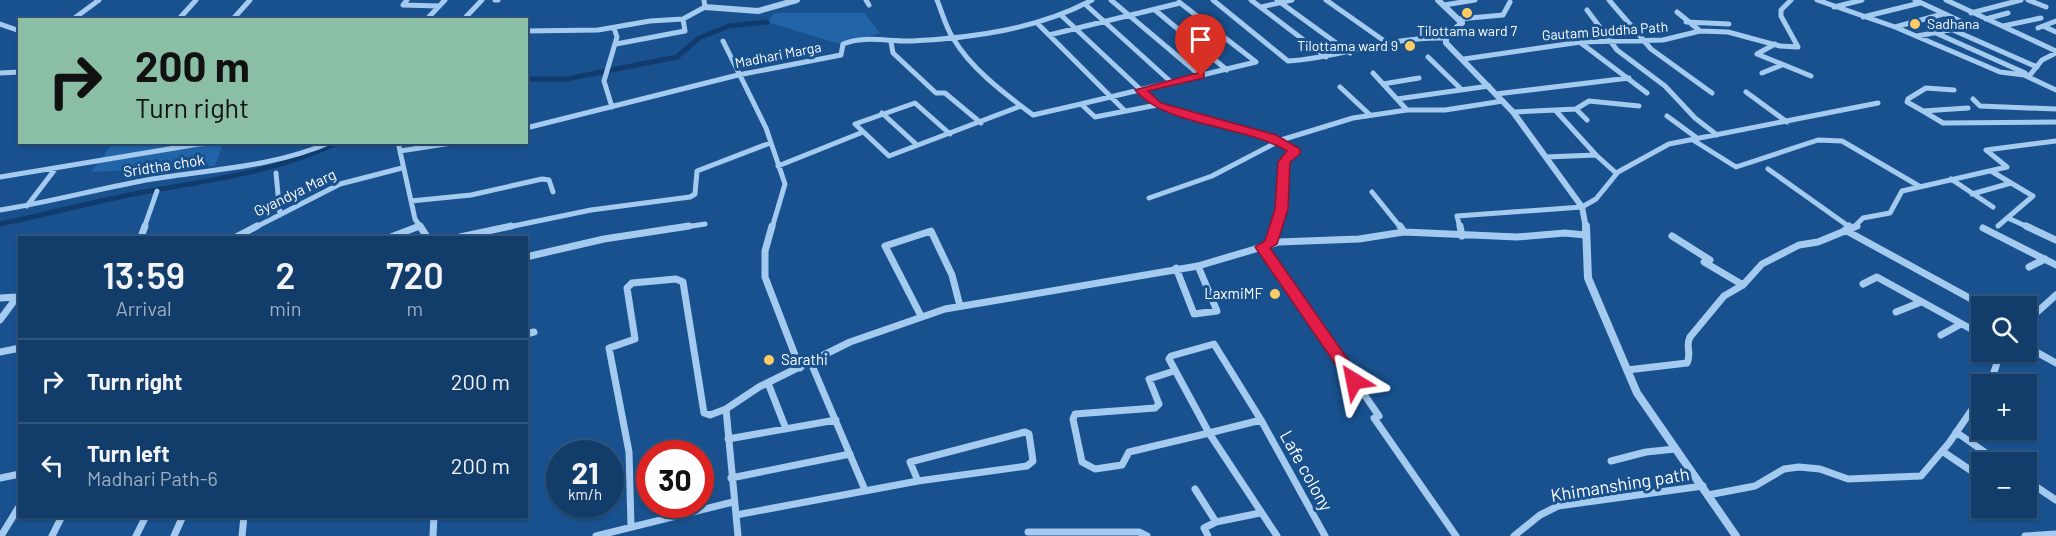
<!DOCTYPE html>
<meta charset="utf-8">
<style>
body{margin:0;font-family:Barlow,sans-serif;background:#1f4872;color:#f1f3f6;height:100vh;display:flex;flex-direction:column;font-size:22px;white-space:nowrap}
*{box-sizing:border-box;margin:0}
p{font-size:20px;color:#9caec1}
.icon{flex:none;width:33px;height:33px;fill:none;stroke:currentColor;stroke-width:2;stroke-linecap:round;stroke-linejoin:round}
.map{position:relative;flex:1;overflow:hidden}
.side{position:absolute;left:18px;top:236px;width:510px;height:282px;display:flex;flex-direction:column;background:#123d6a;border-radius:0px;box-shadow:0 2px 4px #0004,0 0 0 2px #31567e}
.side>*{flex:none}
.hud{position:absolute;left:18px;top:18px;width:510px;height:126px;border-radius:0px;box-shadow:0 2px 4px #0004,0 0 0 2px #31567e;background:#8abfa5;color:#111;overflow:hidden}
.buttons{position:absolute;left:1971px;top:296px;display:grid;gap:12px}
.buttons a{display:grid;place-items:center;width:66px;height:66px;border-radius:0px;background:#123d6a;box-shadow:0 2px 4px #0004,0 0 0 2px #31567e;font-size:30px}
.speed{position:absolute;left:546px;top:440px;display:flex;gap:12px;font-size:30px;font-weight:700;text-align:center}
.speed>*{display:grid;place-content:center;width:78px;height:78px;border-radius:50%;background:#123d6a;box-shadow:0 2px 4px #0004,0 0 0 2px #31567e;line-height:1}
.speed small{font-size:15px;font-weight:400}
.speed .limit{border:9px solid #d22;background:#fff;color:#111}
.pin{position:absolute;display:grid;place-items:center;width:51px;height:51px;color:#fff;margin:-62px -26px;border-radius:50% 50% 50% 0;rotate:-45deg;box-shadow:0 0 6px #0007}
.pin .icon{rotate:45deg}
.me{position:absolute;width:66px;margin:-33px;rotate:325deg;stroke-linejoin:round;filter:drop-shadow(0 0 4px #0008)}
.turn{display:flex;align-items:center;gap:21px;height:126px;padding:0 18px;font-size:27px}
.turn .icon{width:78px;height:78px;stroke-width:2.5}
.turn b{display:block;font-size:42px;line-height:51px}
.eta{display:flex;justify-content:space-evenly;align-items:center;height:102px;text-align:center}
.eta b{font-size:36px;font-weight:600;line-height:42px}
ul{padding:0;list-style:none}
li{display:flex;align-items:center;gap:18px;height:84px;padding:0 18px;border-top:2px solid #31567e}
li div{flex:1}
li b{display:block;font-size:22px}
li em{font-style:normal}
.map>svg:first-child{display:block}
.green{fill:#2164a8}
.lines{fill:none;stroke-linecap:round;stroke-linejoin:round}
.canal{stroke:#103b6c;stroke-width:5}
.minor-far1{stroke:#a4caef;stroke-width:5}
.minor{stroke:#a4caef;stroke-width:7}
.tertiary-far1{stroke:#a4caef;stroke-width:6}
.tertiary{stroke:#a4caef;stroke-width:8}
.route{fill:#e11d48;stroke:#92132f;stroke-width:1.5}
.poi-dot{fill:#ffca62;stroke:#18518e;stroke-width:2}
.labels{text-anchor:middle;stroke-width:6;stroke-linejoin:round;paint-order:stroke}
.far-poi-label{font-size:14px;fill:#fff;stroke:#18518e;text-anchor:start}
.far-street-label{font-size:14px;fill:#fff;stroke:#18518e}
.street-label{font-size:15px;fill:#fff;stroke:#18518e}
.poi-label{font-size:15px;fill:#fff;stroke:#18518e;text-anchor:end}
.near-street-label{font-size:18px;fill:#fff;stroke:#18518e}
</style>
<div class="map">
<svg width="2056" height="536" viewBox="0 0 2056 536">
<rect width="100%" height="100%" fill="#18518e"/>
<path class="green" d="M774 13H864L880 33 843 45 767 22Z
M113 143H223L215 166 91 172Z"/>
<g class="lines">
<path class="canal" d="M526 79H566L677 57 699 38 729 26 767 22
M0 224C48 214 96 201 144 192 211 180 276 172 339 142"/>
<path class="minor-far1" d="M407 0 403 5 439 6
M495 0H498
M866 0 869 5
M937 0C942 12 946 28 953 38 971 69 1005 94 1033 115L1081 104 1095 117 1157 105
M1111 0 1201 76
M1213 0 1288 61C1341 58 1391 36 1445 38
M1251 0 1326 57
M1277 0 1350 53
M1326 0 1390 45
M1609 0 1651 49 1712 93
M1817 0 1895 27 2000 72 2024 75 2056 90
M1915 0 1971 26 1917 36
M1946 0 2056 51
M2028 0 2046 7
M1179 2 1256 62
M1086 5 1171 82
M1444 5 1475 0
M1261 7 1292 0
M1834 7 1862 0
M1155 10 1227 70
M1587 10 1617 50 1665 86 1695 118 1717 135
M1677 12 1700 31
M1971 13 2021 0
M1062 16 1157 105 1272 137 1296 152 1287 156 1284 162 1281 209 1275 228
M1863 17 1920 3
M1459 19 1503 15 1510 2
M1986 19 2008 13
M72 20 99 0
M178 20 196 0
M232 20 250 0
M426 20 445 0
M463 20 482 0
M1686 22 1729 24
M0 24 20 31
M1038 24 1125 111
M2003 26 2041 18
M2043 26 2056 21
M1895 27 1943 14
M2038 28 2043 26 2056 32
M1953 30 2037 67
M526 31 598 30 650 21 683 19 705 7 704 0
M1936 33 2025 73
M1049 35 1180 3
M723 41 766 128 785 184 772 228
M891 42 893 53 936 93H945L981 123
M1581 43 1647 93
M616 44 685 31 683 19
M1757 54 1811 76
M1757 54 1775 44
M1428 57 1461 89
M1464 59 1581 42 1663 40 1700 31 1728 32 1780 46 1798 47 1781 16V10L1791 0
M0 73 20 72
M1373 73 1407 110
M1762 73 1782 65
M2024 75H2030L2042 60 2056 53
M1383 84 1419 78
M1340 87 1369 114
M1746 92 1787 122
M1496 94 1629 78
M1397 99 1489 86
M1973 99 1980 106 2056 109
M1081 104 1256 62
M612 107 604 81 617 37 614 28
M1968 108 1923 111 1943 123 2056 122
M1576 109 1587 120
M1556 111 1596 155
M1923 111 1907 102 1908 99 1926 88 1954 90
M1513 112 1576 109 1589 101 1639 106
M882 113 917 145
M1667 116 1697 138
M526 128 738 75 841 55 843 44C864 35 890 42 912 41 973 38 1038 29 1092 0
M950 134 915 103 855 124 889 156 1021 106
M1693 140 1736 167 1818 140 1842 141 1919 186
M398 142 415 219 421 228
M400 151 458 142
M1546 157 1596 155 1616 173
M778 166 863 132
M2007 167 1986 150 2056 141
M1768 169 1851 228
M1991 171 2033 196 1998 226
M276 173 280 215
M0 177 199 144 232 142
M1951 179 1993 207
M1372 192 1401 228
M1972 194 2011 183
M1149 198 1212 176 1281 140 1353 118 1407 110H1445L1503 101
M411 201 471 195 542 179 549 180 553 192
M27 206 56 168
M0 210C51 202 101 188 152 179 213 169 274 167 331 142
M2008 218 2030 228
M144 228 157 191
M254 228 340 184 402 168
M415 228 417 227
M504 228 591 210 690 197 695 194 697 171 770 143
M679 228 705 224
M1460 228 1457 216 1582 207 1596 199 1618 172 1669 144 1878 103
M1853 228 1863 218 1890 213 1902 191 2007 167"/>
<path class="minor" d="M420 226 427 237
M772 226 765 251V277L800 368
M1400 226 1404 232
M1460 226 1462 236
M1849 226 1851 228
M2026 226 2056 240
M1983 228 2056 265
M1845 230 1984 306
M1672 236 1710 260 1704 262 1743 285
M141 237 145 226
M236 237 257 226
M391 237 417 227
M460 237 511 226
M1270 244 1276 226
M1262 247 1379 416 1374 418 1456 536
M526 257 604 239 689 226
M2029 267 2045 259
M1176 268 1194 314 1217 311 1198 266
M1863 284 1877 277 1982 335
M0 298 17 297
M1896 312 1921 302
M921 316 885 246 931 231 952 275 960 306
M0 320 17 297
M2026 322 2056 295
M526 334 534 332
M1941 335 1961 324
M1214 344 1261 420 1209 433 1169 359 1171 356Z
M2026 346 2056 363
M0 352 20 348
M811 363 865 490
M1627 370 1687 363C1692 354 1685 346 1690 337L1724 296 1743 285 1762 264 1799 245 1818 242 1857 226
M1174 371 1149 379 1159 404 1155 408 1075 414 1073 419 1082 462 1095 469 1122 465 1129 452 1209 433
M768 383 786 429
M1990 384 1998 360 2006 351
M726 409 738 536
M1261 420 1325 536
M1025 432 1029 434 1033 461 1027 466 918 481 910 462Z
M1956 432 1999 462
M1209 433 1277 536
M728 439 836 420
M1942 451 1982 478
M1611 461 1646 452 1675 449
M0 478 20 474
M731 478 850 454
M2026 480 2056 500
M1195 489 1216 522 1260 513
M1708 495 1755 486 1784 469 1799 467 1820 469 1848 479 1921 476 1949 443 1982 395
M736 515 918 481
M631 526 629 452 609 348 635 339 627 288 632 283 676 279 683 282 704 413 710 415 726 409 759 387 850 342 945 309 1198 266 1279 242 1359 239 1404 232 1517 237 1565 233 1585 235
M1028 532H1139L1147 536
M1 536 20 505
M52 536 62 516
M136 536 146 516
M174 536 183 516
M242 536 244 516
M433 536 434 516
M596 536 733 502
M1208 536 1204 528 1216 522
M1514 536 1540 515 1558 506 1703 486
M2025 536 2056 534"/>
<path class="tertiary-far1" d="M1438 0 1462 23 1446 36V43L1513 112 1582 207 1586 228
M705 7 758 11 797 0"/>
<path class="tertiary" d="M1586 226 1588 278 1637 393 1736 536"/>
</g>
<path class="route" d="M1201 72 1204 73V78L1148 91 1161 103 1276 135 1300 149V154L1290 162 1288 209 1277 244 1270 248 1360 377 1362 381 1360 384H1349L1255 247 1265 241 1275 209 1278 162 1287 151C1244 125 1164 126 1135 90Z"/>
<g class="poi-dot">
<circle cx="1467" cy="13" r="6"/>
<circle cx="1915" cy="24" r="6"/>
<circle cx="1410" cy="46" r="6"/>
<circle cx="1275" cy="294" r="6"/>
<circle cx="769" cy="360" r="6"/>
</g>
<g class="labels">
<g class="far-poi-label">
<text x="1927" y="29">Sadhana</text>
<text x="1467" y="36" text-anchor="middle">Tilottama ward 7</text>
<text x="1398" y="51" text-anchor="end">Tilottama ward 9</text>
</g>
<g class="far-street-label">
<text transform="translate(1605 31) rotate(-4)" y="5">Gautam Buddha Path</text>
<text transform="translate(778 55) rotate(-11)" y="5">Madhari Marga</text>
</g>
<g class="street-label">
<text transform="translate(164 166) rotate(-9)" y="5">Sridtha chok</text>
<text transform="translate(295 193) rotate(-26)" y="5">Gyandya Marg</text>
</g>
<g class="poi-label">
<text x="1263" y="299">LaxmiMF</text>
<text x="781" y="365" text-anchor="start">Sarathi</text>
</g>
<g class="near-street-label">
<text transform="translate(1306 471) rotate(61)" y="6">Lafe colony</text>
<text transform="translate(1620 485) rotate(-9)" y="6">Khimanshing path</text>
</g>
</g>
</svg>
<div class="buttons">
<a><svg class="icon" aria-label="search" viewBox="0 0 24 24"><circle cx="10" cy="10" r="6"/><path d="M15 15l6 6"/></svg></a>
<a>+</a>
<a>−</a>
</div>
<div class="speed"><div>21<small>km/h</small></div><div class="limit">30</div></div>
<div class="pin" style="left:1201px;top:76px;background:#d93025"><svg class="icon" aria-label="arrive" viewBox="0 0 24 24"><path d="M6 21V4h12l-3 4 3 4H6"/></svg></div>
<svg class="me" style="left:1354px;top:381px" viewBox="-20 -20 40 40"><path d="M0-17L14 15 0 8-14 15z" fill="#e11d48" stroke="#fff" stroke-width="4"/></svg>
<div class="hud">
<div class="turn"><svg class="icon" aria-label="right" viewBox="0 0 24 24"><path d="M7 20v-9h11M14 6l5 5-5 5"/></svg><div><b>200 m</b>Turn right</div></div>
</div>
<section class="side">
<div class="eta">
<div><b>13:59</b><p>Arrival</p></div>
<div><b>2</b><p>min</p></div>
<div><b>720</b><p>m</p></div>
</div>
<ul>
<li><svg class="icon" aria-label="right" viewBox="0 0 24 24"><path d="M7 20v-9h11M14 6l5 5-5 5"/></svg><div><b>Turn right</b></div><em>200 m</em></li>
<li><svg class="icon" aria-label="left" viewBox="0 0 24 24"><path d="M17 20v-9H6M10 6l-5 5 5 5"/></svg><div><b>Turn left</b><p>Madhari Path-6</p></div><em>200 m</em></li>
</ul>
</section>
</div>
